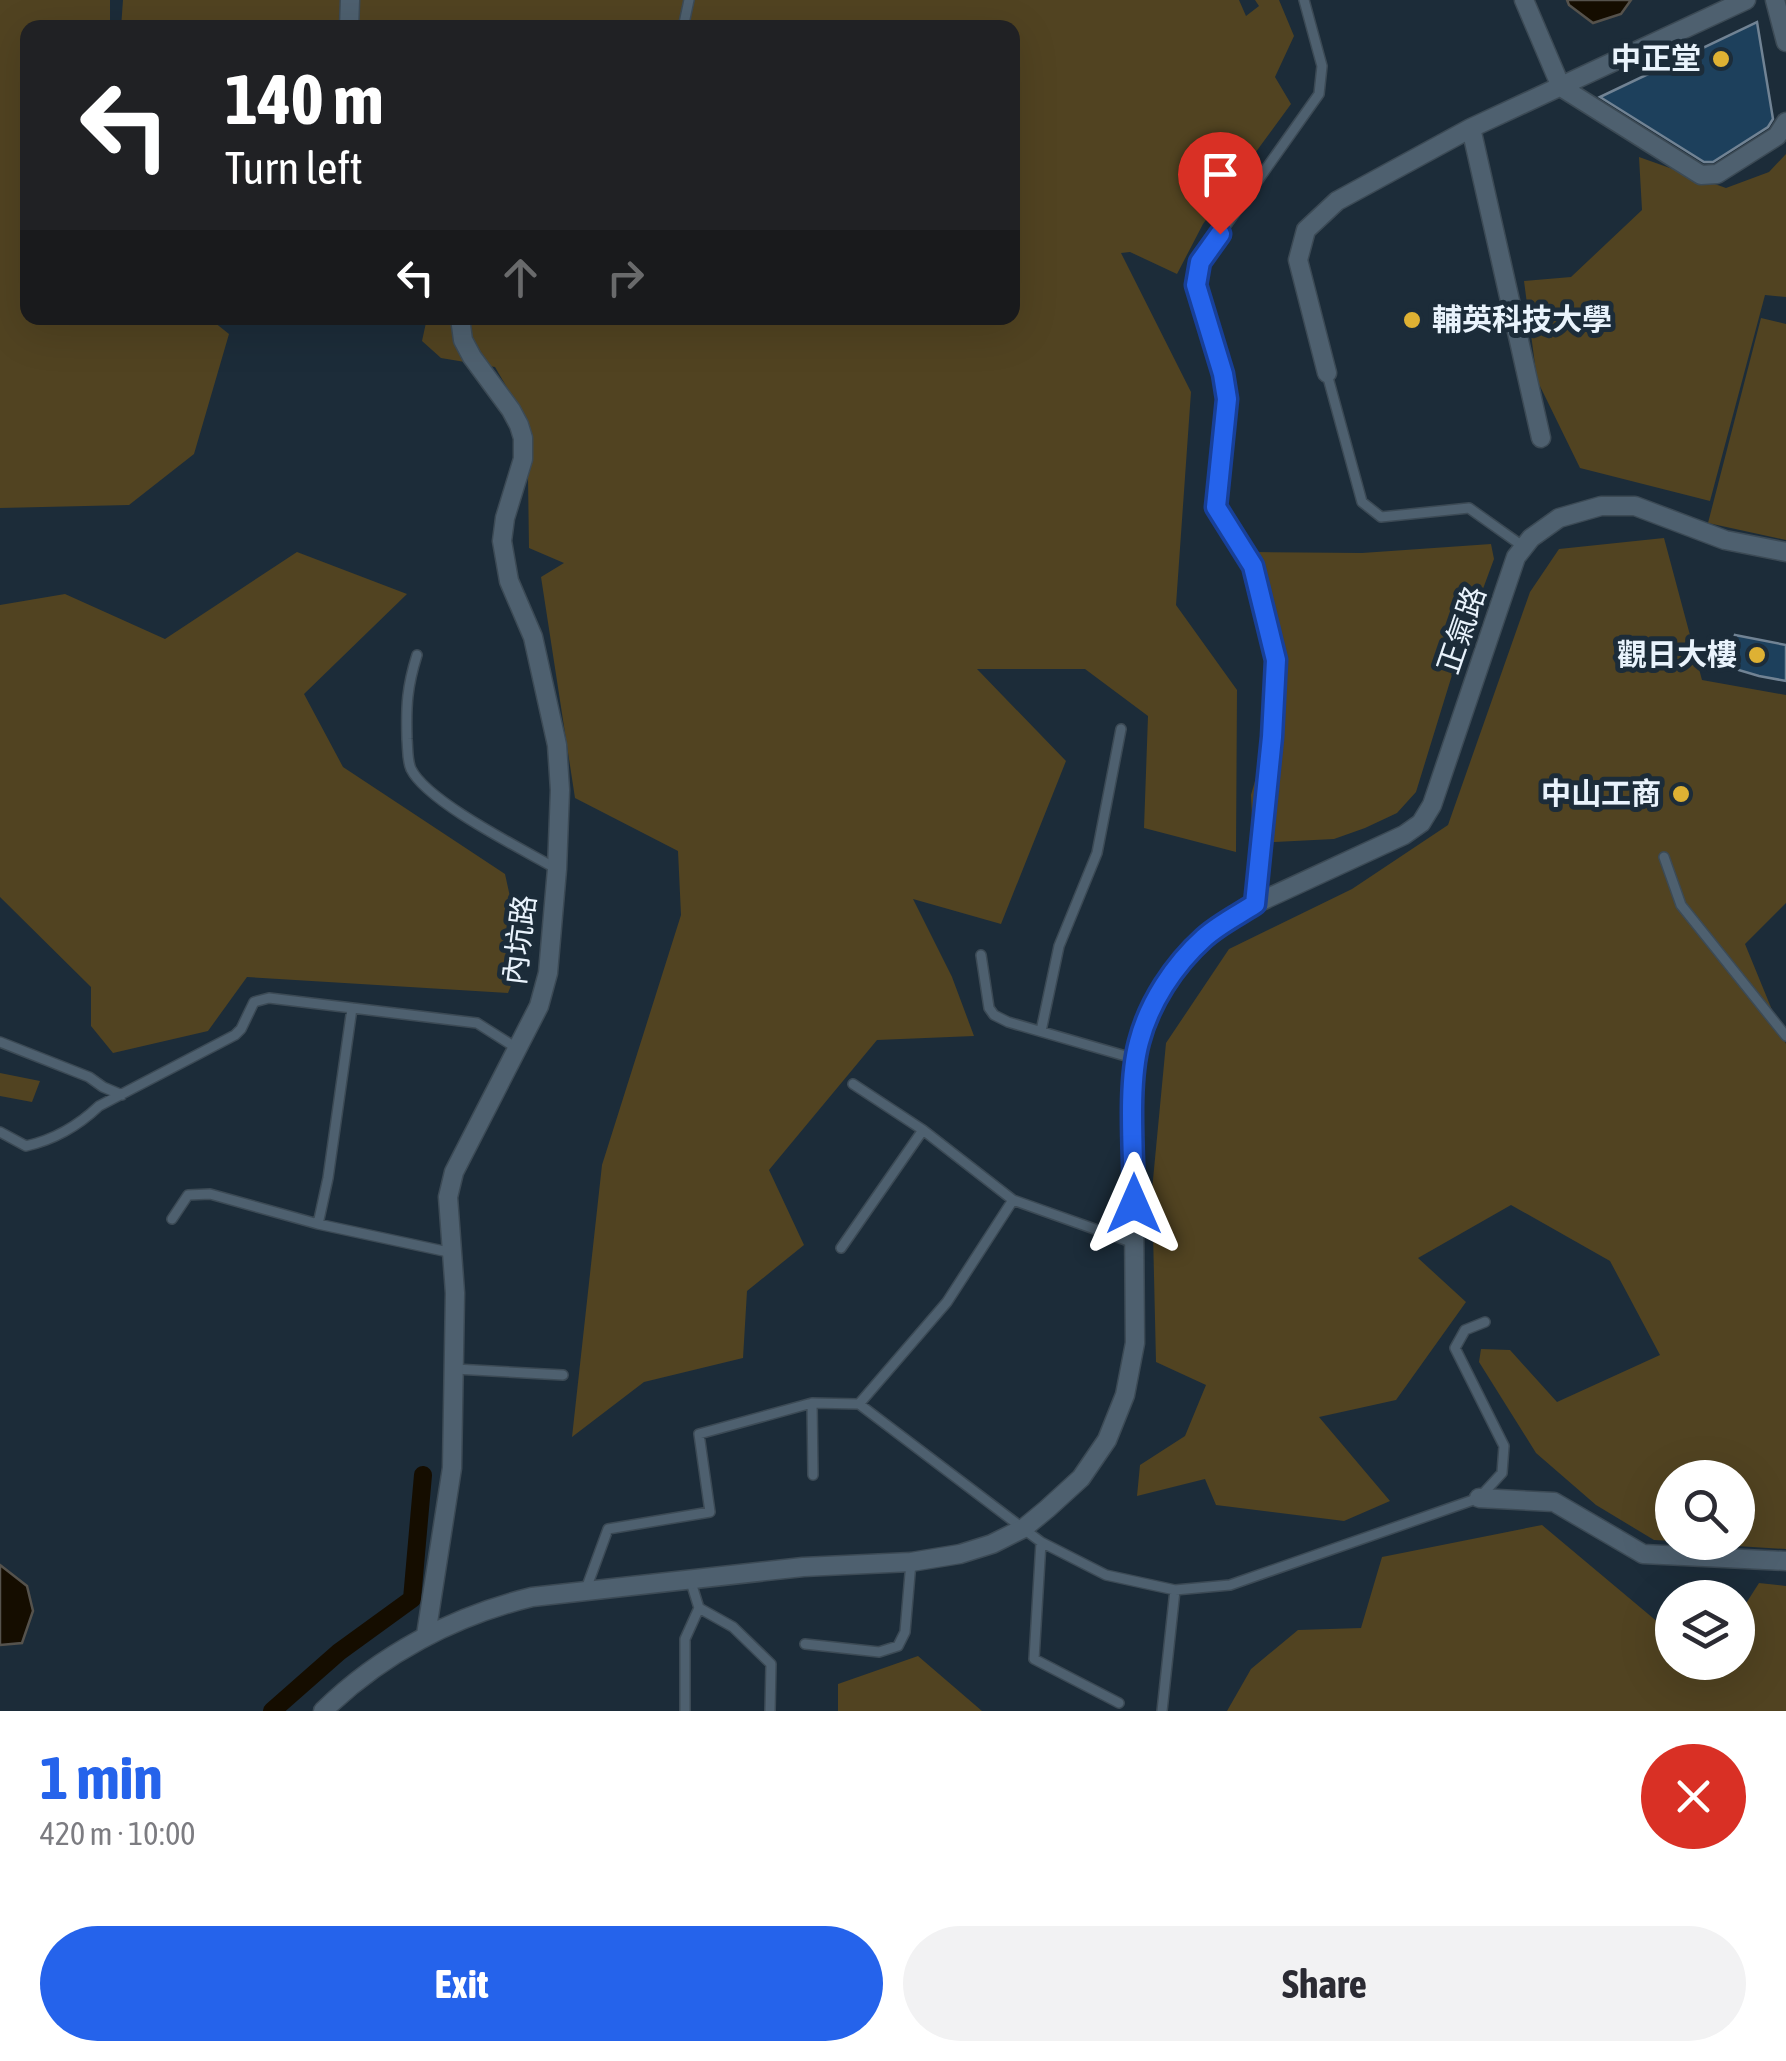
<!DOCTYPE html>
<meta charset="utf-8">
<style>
body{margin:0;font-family:"Asap Condensed","Noto Sans TC",sans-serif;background:#f2f2f3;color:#2b2b33;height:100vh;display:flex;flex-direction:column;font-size:38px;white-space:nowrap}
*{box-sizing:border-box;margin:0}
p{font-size:32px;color:#7c7c81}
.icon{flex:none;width:55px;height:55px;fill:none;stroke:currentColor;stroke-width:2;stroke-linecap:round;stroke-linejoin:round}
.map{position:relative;height:1711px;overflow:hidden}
.details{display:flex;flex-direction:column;background:#fff;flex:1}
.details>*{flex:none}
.guide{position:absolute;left:20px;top:20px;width:1000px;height:305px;border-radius:20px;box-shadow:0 10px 40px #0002;background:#202124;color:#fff;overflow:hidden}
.fabs{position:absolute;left:1655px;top:1460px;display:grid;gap:20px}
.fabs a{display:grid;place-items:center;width:100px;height:100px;border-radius:50%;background:#fff;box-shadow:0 10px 40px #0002;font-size:50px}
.pin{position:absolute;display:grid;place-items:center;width:85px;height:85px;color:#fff;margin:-102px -42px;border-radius:50% 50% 50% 0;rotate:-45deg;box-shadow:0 0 10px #0007}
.pin .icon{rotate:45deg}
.me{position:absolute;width:110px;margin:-55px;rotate:0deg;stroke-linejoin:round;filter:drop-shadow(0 0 8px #0008)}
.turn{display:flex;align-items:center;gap:35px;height:210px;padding:0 40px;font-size:45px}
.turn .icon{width:130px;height:130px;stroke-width:2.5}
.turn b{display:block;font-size:70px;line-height:85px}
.lanes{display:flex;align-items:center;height:95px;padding:0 40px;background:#0003;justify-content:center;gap:50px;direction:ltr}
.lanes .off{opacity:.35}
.round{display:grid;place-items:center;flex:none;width:105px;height:105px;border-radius:52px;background:#f2f2f3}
.headline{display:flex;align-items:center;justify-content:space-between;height:170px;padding:0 40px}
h1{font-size:60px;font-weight:700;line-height:75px;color:#2563eb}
.cta{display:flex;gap:20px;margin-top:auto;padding:20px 40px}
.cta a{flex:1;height:115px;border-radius:60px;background:#2563eb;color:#fff;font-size:40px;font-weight:700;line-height:115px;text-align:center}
.cta a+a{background:#f2f2f3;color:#2b2b33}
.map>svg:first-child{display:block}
.green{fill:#514321}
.water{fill:#150d00;stroke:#55524c;stroke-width:2.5}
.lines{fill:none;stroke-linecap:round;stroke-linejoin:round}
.canal{stroke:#150d00;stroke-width:18}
.building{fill:#1d405c;stroke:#718394;stroke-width:2.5}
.service-casing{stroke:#3c4a55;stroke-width:12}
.minor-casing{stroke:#3c4a55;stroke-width:21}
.service{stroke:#4e606f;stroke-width:9}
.minor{stroke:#4e606f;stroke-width:18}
.route-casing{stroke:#184099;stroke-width:25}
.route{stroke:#2563eb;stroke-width:18}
.poi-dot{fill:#deb133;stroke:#1c2c39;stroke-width:4}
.labels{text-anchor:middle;stroke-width:10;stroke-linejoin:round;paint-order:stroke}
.poi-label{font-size:30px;font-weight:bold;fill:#e9f3fc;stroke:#1c2c39;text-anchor:end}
.street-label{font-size:30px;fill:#e9f3fc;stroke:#1c2c39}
</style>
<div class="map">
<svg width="1786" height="1711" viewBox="0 0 1786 1711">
<rect width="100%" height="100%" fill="#1c2c39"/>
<path class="green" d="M0 0H110V27L28 28V318H209L229 334 194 454 129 505 0 508Z
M123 0H1239L1246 16 1259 6 1255 0H1279L1294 36 1275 77 1291 104 1203 224 1177 274 1130 252 1121 253 1191 392 1176 605 1237 690 1236 852 1144 828 1148 716 1085 669H977L1066 761 1001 924 913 899 952 977 974 1036 877 1040 769 1170 804 1245 747 1291 743 1358 644 1382 572 1437 602 1165 681 915 678 851 575 798 541 577 564 563 529 548 528 478 515 460 513 398 495 367 441 358 422 341 427 318H1012V28H121Z
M1786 154V297L1765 295 1710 501 1580 468 1537 380 1524 281 1571 277 1642 210 1639 157 1726 188 1769 172Z
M1761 318 1786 324V540L1708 523Z
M1664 538 1702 680 1786 695V903L1745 944 1786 1044V1549L1688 1543 1738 1542V1478H1672V1541L1654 1540 1596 1505 1536 1453 1479 1362 1481 1349 1510 1350 1557 1402 1660 1355 1610 1261 1511 1205 1418 1258 1466 1302 1396 1400 1319 1417 1390 1501 1344 1521 1216 1505 1205 1479 1137 1496 1140 1465 1185 1436 1206 1385 1156 1362 1152 1190 1166 1043 1229 949 1352 889 1448 825 1530 592 1559 549Z
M1491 544 1494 559 1456 662 1416 792 1397 813 1365 828 1334 839 1253 843 1251 795 1268 735 1277 652 1267 594 1255 552 1362 553Z
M297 552 407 594 304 694 343 767 505 874 523 956 508 993 247 977 208 1031 113 1053 91 1026V987L0 897V605L65 594 165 639Z
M0 1073 40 1081 32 1102 0 1096Z
M1542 1525 1672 1634V1662H1738V1616L1759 1583 1786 1586V1711H1227L1251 1669 1298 1630 1361 1628 1382 1557Z
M918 1656 982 1711H838V1684Z"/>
<path class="water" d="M1567 0H1631L1621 14 1593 23 1569 5Z
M0 1565 27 1586 33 1611 22 1643 0 1645Z"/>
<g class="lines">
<path class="canal" d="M272 1711 339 1652 412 1599 423 1475"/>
</g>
<path class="building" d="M1757 22 1773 119 1768 127 1713 162H1704L1600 97Z
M1735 635 1786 645V681L1759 676 1725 666Z"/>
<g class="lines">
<defs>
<path id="service" d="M683 28 689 0
M1327 374 1362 502 1381 517 1469 508 1524 547
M417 655C407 687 406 705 407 739 408 749 407 760 411 769 427 802 522 849 557 869
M1664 857 1681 905 1786 1036
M1255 904 1272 737 1277 659 1253 566 1217 507 1227 399 1223 374 1196 285 1200 262 1319 94 1322 66 1304 0
M981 955 989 1008 994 1015 1008 1022 1136 1059
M1041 1031 1059 946 1097 853 1121 729
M0 1042 89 1077 103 1087 122 1095
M853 1084 923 1130 1013 1200 1134 1243
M0 1132 26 1146C53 1140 79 1125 99 1106L235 1035 241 1029 254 1002 269 998 477 1023 518 1049
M172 1219 188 1195 210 1194 318 1224 453 1253
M318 1224 328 1178 352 1008
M841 1248 923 1130
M455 1369 563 1375
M812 1403 813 1475
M859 1404 1041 1542 1106 1575 1175 1590 1230 1585 1479 1498 1502 1473 1504 1446 1455 1348 1465 1330 1485 1322
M1041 1542 1034 1659 1119 1703
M586 1589 608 1529 710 1512 699 1434 812 1403 859 1404 947 1302 1013 1200
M699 1608 733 1627 771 1664 770 1711
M805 1644 879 1652 898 1646 905 1632 911 1562
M685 1711V1639L699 1608 690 1579
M1162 1711 1175 1590"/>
<path id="minor" d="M1524 0 1561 87 1701 175 1717 174 1777 136 1786 122
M1775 0 1786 42
M349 28 350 0
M1471 128 1541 438
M1327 373 1298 260 1306 230 1337 201 1471 128 1746 0
M1479 1498 1554 1502 1643 1554 1786 1561
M426 1635 452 1468 455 1293 448 1197 454 1172 539 1006 548 973 557 869 560 790 557 745 533 637 509 581 502 541 505 518 523 459V438L519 425 511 410 472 357 463 340 460 318
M323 1711C381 1654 454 1616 532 1597L803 1567 911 1562 960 1554 992 1544 1024 1528 1047 1509 1081 1478 1107 1440 1125 1395 1135 1343 1133 1088 1139 1043 1155 1002 1177 967 1206 935 1255 904 1404 835 1421 823 1432 805 1516 557 1531 538 1559 518 1601 506H1635L1725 540 1786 552"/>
</defs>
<use href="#service" class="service-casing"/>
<use href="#minor" class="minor-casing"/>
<use href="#service" class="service"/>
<use href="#minor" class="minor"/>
</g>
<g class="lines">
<defs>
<path id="route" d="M1134 1204C1134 1158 1127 1086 1139 1042 1149 1003 1174 965 1204 938 1218 925 1238 915 1255 904L1272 737 1276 660 1253 566 1216 507 1227 399 1223 374 1196 285 1200 262 1220 234"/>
</defs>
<use href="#route" class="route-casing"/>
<use href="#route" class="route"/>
</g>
<g class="poi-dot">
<circle cx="1721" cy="59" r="10"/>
<circle cx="1412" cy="320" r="10"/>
<circle cx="1757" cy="655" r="10"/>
<circle cx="1681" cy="794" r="10"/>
</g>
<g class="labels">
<g class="poi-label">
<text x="1701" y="69">中正堂</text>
<text x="1432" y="330" text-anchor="start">輔英科技大學</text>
<text x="1737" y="665">觀日大樓</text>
<text x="1661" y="804">中山工商</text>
</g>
<g class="street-label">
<text transform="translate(1462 630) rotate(-71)" y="10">正氣路</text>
<text transform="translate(520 940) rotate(-83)" y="10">內坑路</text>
</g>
</g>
</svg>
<div class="fabs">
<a><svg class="icon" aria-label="search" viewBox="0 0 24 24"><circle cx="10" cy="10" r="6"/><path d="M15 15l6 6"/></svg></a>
<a><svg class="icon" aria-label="layers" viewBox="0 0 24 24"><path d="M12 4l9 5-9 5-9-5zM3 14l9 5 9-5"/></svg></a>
</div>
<div class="pin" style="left:1220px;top:234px;background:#d93025"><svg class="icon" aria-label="arrive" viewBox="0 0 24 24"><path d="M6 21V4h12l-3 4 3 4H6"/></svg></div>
<svg class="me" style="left:1134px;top:1204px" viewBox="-20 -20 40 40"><path d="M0-17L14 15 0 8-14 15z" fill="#2563eb" stroke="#fff" stroke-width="4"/></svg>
<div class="guide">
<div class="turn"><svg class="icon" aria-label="left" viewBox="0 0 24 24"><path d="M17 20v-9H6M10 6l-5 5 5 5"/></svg><div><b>140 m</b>Turn left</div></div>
<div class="lanes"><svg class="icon" aria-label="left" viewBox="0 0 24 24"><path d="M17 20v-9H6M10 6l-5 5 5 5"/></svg><svg class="icon off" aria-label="ahead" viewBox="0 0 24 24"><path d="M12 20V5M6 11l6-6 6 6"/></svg><svg class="icon off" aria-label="right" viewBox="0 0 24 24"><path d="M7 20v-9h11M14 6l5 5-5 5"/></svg></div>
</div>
</div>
<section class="details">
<div class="headline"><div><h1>1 min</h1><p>420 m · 10:00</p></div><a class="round" style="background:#d93025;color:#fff"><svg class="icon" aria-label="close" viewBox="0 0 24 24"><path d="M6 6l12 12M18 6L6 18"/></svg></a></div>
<div class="cta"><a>Exit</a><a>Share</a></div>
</section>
